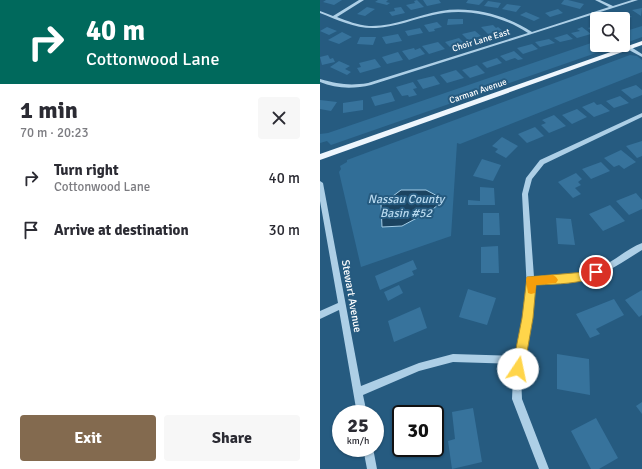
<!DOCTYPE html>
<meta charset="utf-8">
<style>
body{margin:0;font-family:Signika,sans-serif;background:#f7f7f7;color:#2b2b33;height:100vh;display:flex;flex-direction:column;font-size:15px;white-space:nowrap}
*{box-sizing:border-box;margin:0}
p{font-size:13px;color:#7c7c81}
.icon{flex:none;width:22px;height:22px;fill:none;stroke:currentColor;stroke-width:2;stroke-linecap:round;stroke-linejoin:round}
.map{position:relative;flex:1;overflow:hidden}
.side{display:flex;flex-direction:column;background:#fff;width:320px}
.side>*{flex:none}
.top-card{background:#00695c;color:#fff;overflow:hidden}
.controls{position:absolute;left:270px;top:12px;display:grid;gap:8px}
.controls a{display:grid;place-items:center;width:40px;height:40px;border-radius:4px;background:#fff;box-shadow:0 1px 3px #0004;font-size:20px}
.speed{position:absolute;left:12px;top:405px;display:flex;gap:8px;font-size:20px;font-weight:700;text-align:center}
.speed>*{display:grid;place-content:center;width:52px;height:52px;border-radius:50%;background:#fff;box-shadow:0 1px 3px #0004;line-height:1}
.speed small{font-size:10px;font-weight:400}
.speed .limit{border:2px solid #111;border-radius:6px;background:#fff;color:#111}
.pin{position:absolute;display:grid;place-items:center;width:34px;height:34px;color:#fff;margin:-17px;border:2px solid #fff;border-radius:50%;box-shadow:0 1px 4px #0007}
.me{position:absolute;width:44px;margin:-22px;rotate:11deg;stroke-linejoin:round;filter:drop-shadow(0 0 3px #0008)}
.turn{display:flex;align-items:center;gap:14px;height:84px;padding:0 20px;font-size:18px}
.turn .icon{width:52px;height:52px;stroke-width:2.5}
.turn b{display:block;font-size:28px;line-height:34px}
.round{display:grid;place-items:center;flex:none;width:42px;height:42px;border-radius:4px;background:#f7f7f7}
.overview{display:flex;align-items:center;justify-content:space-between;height:68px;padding:0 20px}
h1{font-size:24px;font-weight:800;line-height:30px}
.cta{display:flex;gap:8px;margin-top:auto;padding:8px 20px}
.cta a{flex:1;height:46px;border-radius:4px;background:#836a4f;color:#fff;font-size:16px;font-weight:800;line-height:46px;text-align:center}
.cta a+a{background:#f7f7f7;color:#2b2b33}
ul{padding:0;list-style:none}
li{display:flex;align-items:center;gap:12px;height:52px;padding:0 20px}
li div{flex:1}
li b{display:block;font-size:15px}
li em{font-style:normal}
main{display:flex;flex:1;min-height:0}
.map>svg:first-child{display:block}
.green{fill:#316e97}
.water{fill:#1b4360;stroke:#a2cce6}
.building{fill:#37739c}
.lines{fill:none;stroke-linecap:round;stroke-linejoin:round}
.minor{fill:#adcfe6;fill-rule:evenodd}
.major{fill:#eef6fd;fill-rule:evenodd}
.route{fill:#ffd54a;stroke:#a68a30}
.slow{fill:#f59e0b}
.labels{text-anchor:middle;stroke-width:4;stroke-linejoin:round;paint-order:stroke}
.far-street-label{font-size:9px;fill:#fff;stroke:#265b80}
.street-label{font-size:11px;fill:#fff;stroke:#265b80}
.water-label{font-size:12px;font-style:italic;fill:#b8d9ee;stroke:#265b80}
</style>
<main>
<section class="side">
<div class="top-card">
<div class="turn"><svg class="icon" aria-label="right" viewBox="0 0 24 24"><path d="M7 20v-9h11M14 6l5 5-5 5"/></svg><div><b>40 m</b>Cottonwood Lane</div></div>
</div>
<div class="overview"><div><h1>1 min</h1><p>70 m · 20:23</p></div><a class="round"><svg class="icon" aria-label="close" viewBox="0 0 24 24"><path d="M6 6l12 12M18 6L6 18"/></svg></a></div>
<ul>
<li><svg class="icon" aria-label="right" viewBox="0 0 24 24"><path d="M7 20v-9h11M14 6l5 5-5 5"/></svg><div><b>Turn right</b><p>Cottonwood Lane</p></div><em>40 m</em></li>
<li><svg class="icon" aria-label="arrive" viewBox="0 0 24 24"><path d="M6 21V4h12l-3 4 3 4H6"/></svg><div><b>Arrive at destination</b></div><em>30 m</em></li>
</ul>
<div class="cta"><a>Exit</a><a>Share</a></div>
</section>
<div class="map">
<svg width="322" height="469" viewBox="0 0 322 469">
<rect width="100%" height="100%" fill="#265b80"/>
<path class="green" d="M322 26V37L303 44V32Z
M277 41V45H299L11 145 7 141 0 143V134L8 133Z
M310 55 317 56 322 60V72L140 144 137 143 131 236 41 267 19 172 21 169 20 166 27 162V160Z"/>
<path class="water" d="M81 190H106L125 200 110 211 82 226 62 227 61 205Z"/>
<path class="building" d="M6 0H22L14 5 3 2Z
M58 0H68L66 2 70 3 67 5 55 2Z
M97 0 104 7 91 10 86 5 95 3 94 1Z
M103 0H119L121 3 107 6Z
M148 0H164L159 5 146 3Z
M244 0H248L264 4 260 9 241 4Z
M168 1 181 3 178 8 164 6Z
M187 4 201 6 196 12 182 9Z
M47 7 55 9 45 16 37 14Z
M81 7 85 13 72 16 69 12 75 11 74 8Z
M322 8 321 16 312 10Z
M238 9 243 13 230 17 225 13Z
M206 12 220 18 214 21 200 15Z
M306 13 312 17 303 19 296 16Z
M128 19H143V24L127 25Z
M117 22 122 27 114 29 115 31 109 32 104 25Z
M173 25 176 28 178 27 183 31 168 34 161 27Z
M277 25V32L274 33 268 28Z
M7 27 17 31 9 35 0 31Z
M262 27 271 34 257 38 251 33 260 31 257 29Z
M100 28 103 33 88 36 85 31Z
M155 31 161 36 148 40 142 34Z
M22 32 32 37 19 44 8 40Z
M78 34 82 41 66 44 62 37Z
M247 34 253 39 240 42 234 38Z
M40 37H56L53 45 37 44Z
M139 38 144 43 130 47 125 42Z
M229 39 235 43 220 47 215 42Z
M118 42 125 49 109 54 102 46Z
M212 44 218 49 203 54 197 48Z
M94 48 95 50 100 48 105 54 89 60 82 51Z
M194 51 203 59 198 60 195 58 186 61 180 56Z
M78 52 83 60 67 64 62 57Z
M8 55 10 59 13 58 15 62 2 65 0 57Z
M177 58 182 63 167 68 162 63Z
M55 59 61 67 40 73 37 68 41 67 39 63Z
M19 61 30 66 25 69 31 72 27 75 10 67Z
M157 65 165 73 150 78 142 70Z
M136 70 144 78 127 83 120 75Z
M114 76 120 84 103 89 97 80Z
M93 82 97 88 93 89 97 95 89 97 88 95 82 96 76 87Z
M316 85 322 90V95L312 99 301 90Z
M71 92 75 101 55 106 51 97Z
M300 96 309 103 294 108 286 101Z
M0 100 17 102 11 111 0 109Z
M43 100V110L23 113V103Z
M274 102 277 105 281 104 290 111 274 117 262 107Z
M257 109 267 117 252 124 242 115Z
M234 115 246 126 229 133 221 125 226 123 222 120Z
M215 127 224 136 207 143 198 134Z
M182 137 198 146 186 158 175 152 178 149 172 146Z
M322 141V156L317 158 306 146Z
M301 150 316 162 304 169 299 165 294 167 284 158Z
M162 159 181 165 173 181 153 176Z
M281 162 290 171 271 179 262 169Z
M256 173 262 179 258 182 261 185 255 188 261 194 253 198 238 182Z
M160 187 174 188 175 205H148V200L160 201Z
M316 193 322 200V209L309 215 296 201Z
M290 205 305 221 283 231 269 214Z
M163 213H179L180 235H163Z
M236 218 251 219 255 245 238 244Z
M178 246 179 273H161V247Z
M93 260 97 269 92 271 94 275 60 290 55 276Z
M79 285 83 293 68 301 64 292Z
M148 289 176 298 167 325 139 317Z
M322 290V315L319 317 305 300Z
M294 299 304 315 276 329 280 334 270 338 256 314Z
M100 307 107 328 74 342 68 321Z
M237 354 269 359 270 395 237 389Z
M322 402V414L316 406Z
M153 408 162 462 132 469 128 441 135 439 132 412Z
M276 418 298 458 279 469H271L251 431Z"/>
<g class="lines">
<path class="minor" d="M39 0H44L17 17C27 21 38 25 49 26 74 27 97 15 121 11 151 6 186 15 212 32L289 7 275 0H280L293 6 312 0H318L51 85C34 89 16 89 0 82V79C18 84 29 86 48 83L208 33C181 15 144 7 113 15 94 19 76 27 56 28 36 29 18 20 0 13V11L13 16Z
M307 47H311L322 54V57L307 49Z
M322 113V117L224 164 212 179 208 194 214 277C244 277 262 277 290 262 300 256 311 247 322 243V250C301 263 280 278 255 282 242 285 228 284 214 284L215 291 201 377 202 399 229 469H219L192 399 193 377 195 364 133 362 99 371 43 395 47 414H37L19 310 0 319V311L18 303 0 201V181L3 183 41 386 99 363 133 354 196 356 207 291 202 194 206 178 220 160Z
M43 448H53L57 469H47Z"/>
<path class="major" d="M322 41V45L0 160V154Z"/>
</g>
<path class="route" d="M276 268 279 269 280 272 279 276C259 284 238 284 216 285L213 318 204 369 202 373 198 374 194 373 192 369 202 318 207 277 265 272Z"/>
<path class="slow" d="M233 275 236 277 238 280 236 283 216 285 215 293 211 294 208 293 206 280 207 277Z"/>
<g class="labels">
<g class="far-street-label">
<text transform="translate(161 40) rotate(-17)" y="3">Choir Lane East</text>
<text transform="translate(158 91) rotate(-19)" y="3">Carman Avenue</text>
</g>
<g class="street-label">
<text transform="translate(32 296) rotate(80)" y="4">Stewart Avenue</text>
</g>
<g class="water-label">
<text x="86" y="203">Nassau County<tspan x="86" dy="14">Basin #52</tspan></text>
</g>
</g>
</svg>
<div class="controls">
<a><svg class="icon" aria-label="search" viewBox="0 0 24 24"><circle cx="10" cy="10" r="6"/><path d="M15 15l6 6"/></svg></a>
</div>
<div class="speed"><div>25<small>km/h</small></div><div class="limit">30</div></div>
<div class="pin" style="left:276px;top:272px;background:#d93025"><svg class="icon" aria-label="arrive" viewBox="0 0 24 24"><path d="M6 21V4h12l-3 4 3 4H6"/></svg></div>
<svg class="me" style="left:198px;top:369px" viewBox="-20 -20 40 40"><circle r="19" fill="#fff"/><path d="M0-13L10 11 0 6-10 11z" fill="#ffd54a"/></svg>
</div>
</main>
